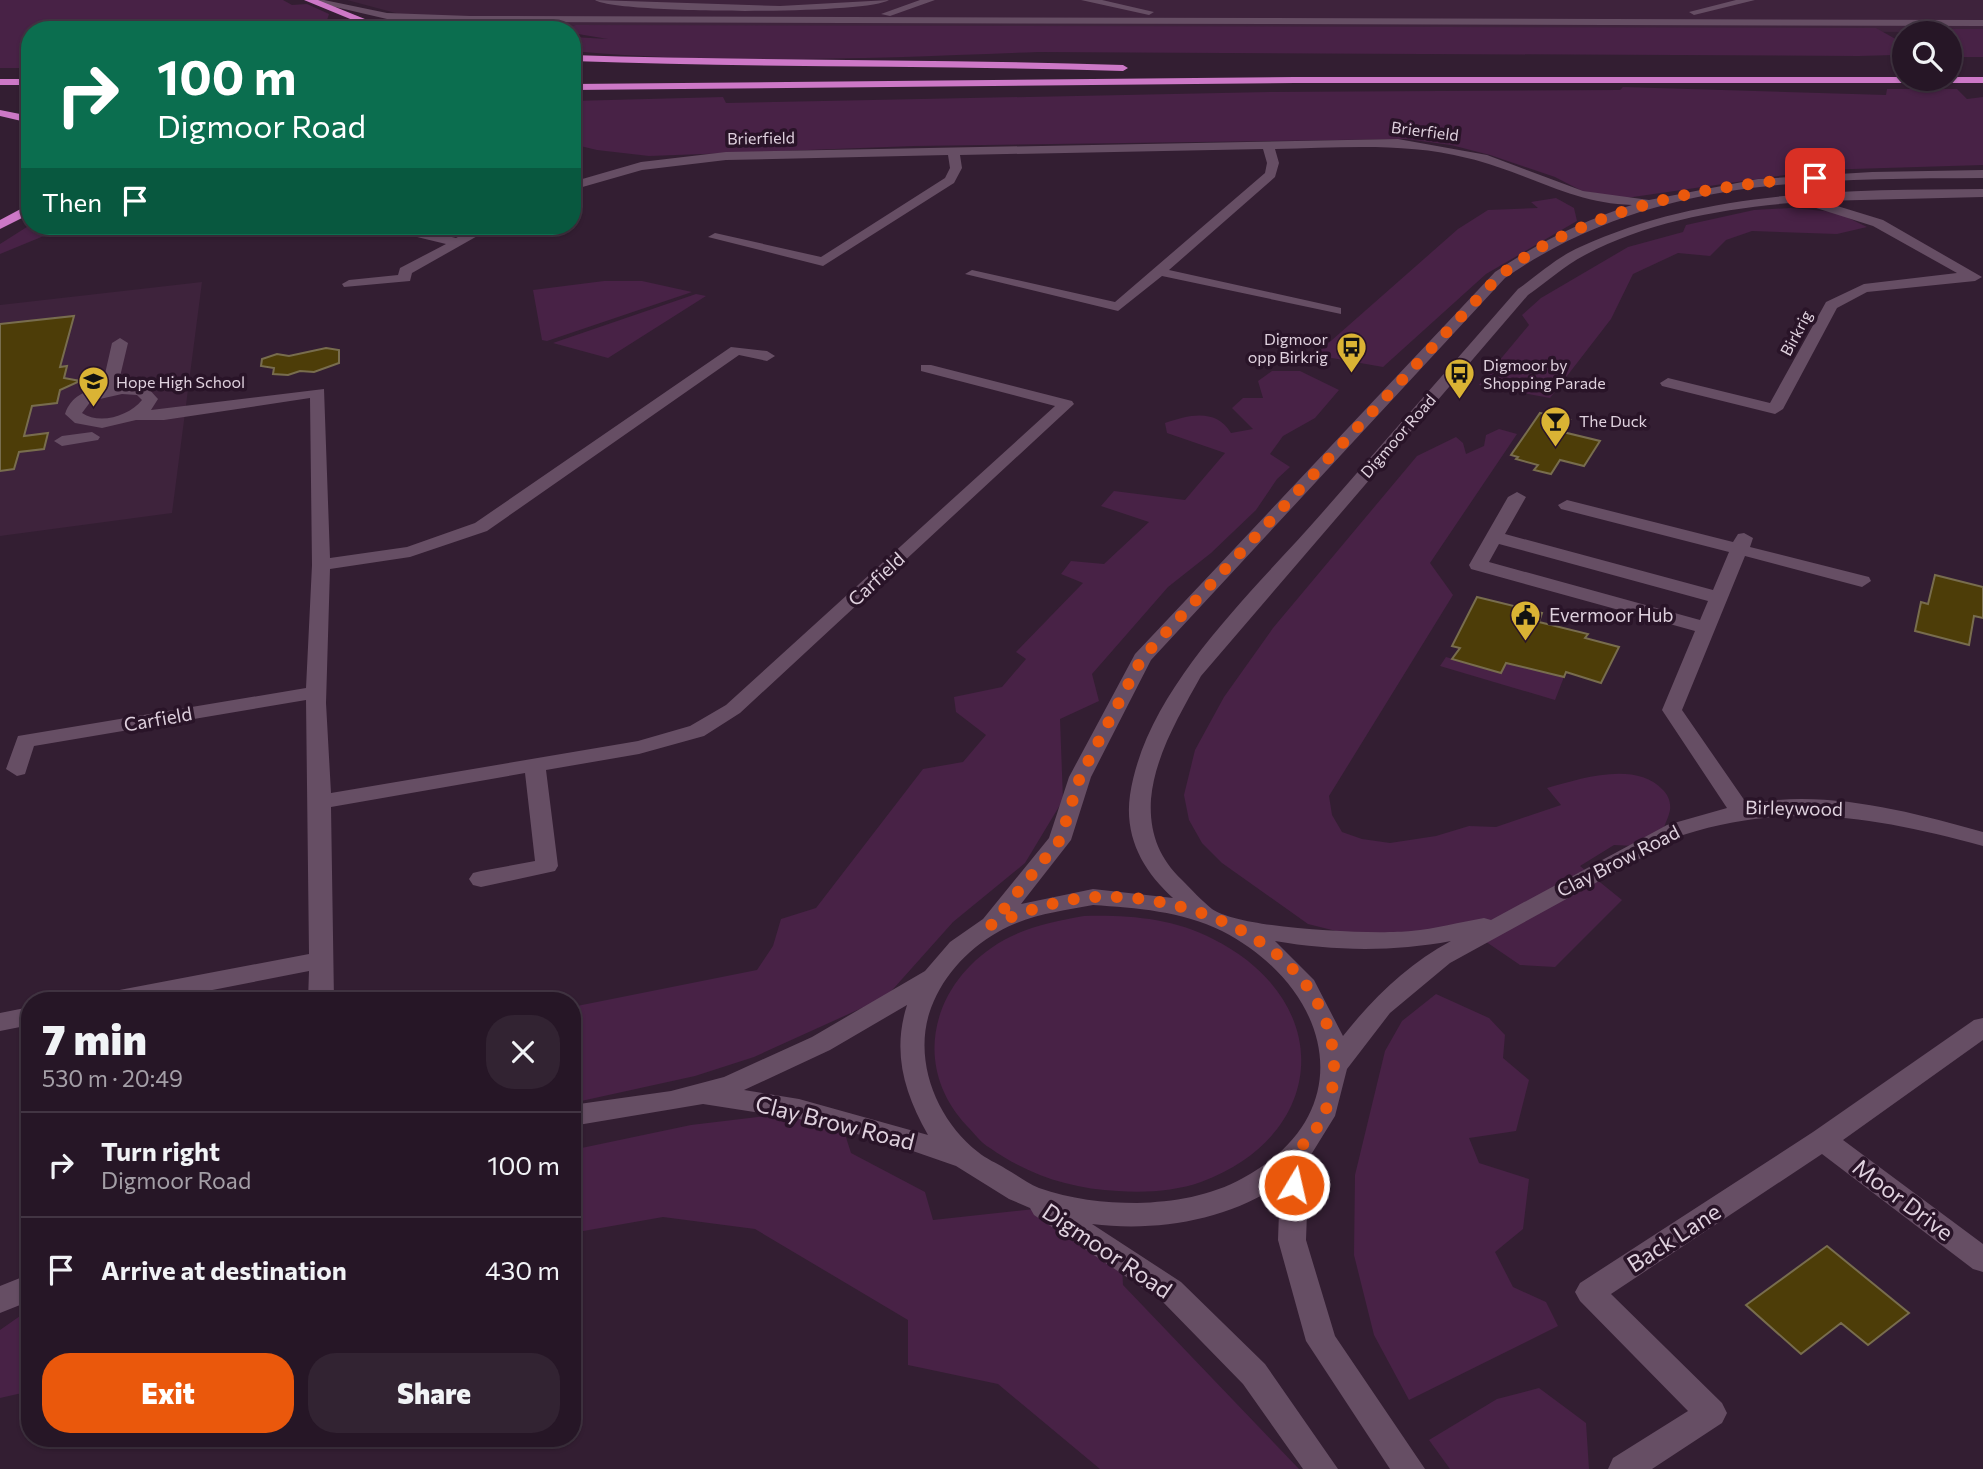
<!DOCTYPE html>
<meta charset="utf-8">
<style>
body{margin:0;font-family:Commissioner,sans-serif;background:#322332;color:#f1f3f6;height:100vh;display:flex;flex-direction:column;font-size:26px;white-space:nowrap}
*{box-sizing:border-box;margin:0}
p{font-size:23px;color:#a49fa7}
.icon{flex:none;width:38px;height:38px;fill:none;stroke:currentColor;stroke-width:2;stroke-linecap:round;stroke-linejoin:round}
.map{position:relative;flex:1;overflow:hidden}
.panel{position:absolute;left:21px;top:992px;width:560px;height:455px;display:flex;flex-direction:column;background:#261626;border-radius:28px;box-shadow:0 2px 5px #0004,0 0 0 2px #423543}
.panel>*{flex:none}
.guide{position:absolute;left:21px;top:21px;width:560px;height:214px;border-radius:28px;box-shadow:0 2px 5px #0004,0 0 0 2px #423543;background:#0b6e4f;color:#fff;overflow:hidden}
.tools{position:absolute;left:1892px;top:21px;display:grid;gap:14px}
.tools a{display:grid;place-items:center;width:70px;height:70px;border-radius:50%;background:#261626;box-shadow:0 2px 5px #0004,0 0 0 2px #423543;font-size:35px}
.pin{position:absolute;display:grid;place-items:center;width:60px;height:60px;color:#fff;margin:-30px;border-radius:14px;box-shadow:0 4px 10px #0006}
.me{position:absolute;width:77px;margin:-38px;rotate:9deg;stroke-linejoin:round;filter:drop-shadow(0 0 5px #0008)}
.turn{display:flex;align-items:center;gap:24px;height:147px;padding:0 21px;font-size:32px}
.turn .icon{width:91px;height:91px;stroke-width:2.5}
.turn b{display:block;font-size:49px;line-height:60px}
.then{display:flex;align-items:center;height:66px;padding:0 21px;background:#0003;gap:14px;font-size:26px}
.round{display:grid;place-items:center;flex:none;width:74px;height:74px;border-radius:28px;background:#322332}
.summary{display:flex;align-items:center;justify-content:space-between;height:119px;padding:0 21px}
h1{font-size:42px;font-weight:800;line-height:52px}
.action{display:flex;gap:14px;margin-top:auto;padding:14px 21px}
.action a{flex:1;height:80px;border-radius:28px;background:#ea580c;color:#fff;font-size:28px;font-weight:800;line-height:80px;text-align:center}
.action a+a{background:#322332;color:#f1f3f6}
ul{padding:0;list-style:none}
li{display:flex;align-items:center;gap:21px;height:105px;padding:0 21px;border-top:2px solid #423543}
li div{flex:1}
li b{display:block;font-size:26px}
li em{font-style:normal}
.map>svg:first-child{display:block}
.built{fill:#3e233c}
.green{fill:#482246}
.building{fill:#4d3d08;stroke:#786d4e;stroke-width:2}
.lines{fill:none;stroke-linecap:round;stroke-linejoin:round}
.minor{fill:#664e64;fill-rule:evenodd}
.highway{fill:#cd78c7;fill-rule:evenodd}
.route{stroke:#ea580c;stroke-width:12;stroke-dasharray:0 21.6}
.labels{text-anchor:middle;stroke-width:7;stroke-linejoin:round;paint-order:stroke}
.far-street-label{font-size:16px;fill:#dfd1de;stroke:#291428}
.far-poi-label{font-size:16px;fill:#dfd1de;stroke:#291428;text-anchor:start}
.street-label{font-size:19px;fill:#dfd1de;stroke:#291428}
.poi-label{font-size:19px;fill:#dfd1de;stroke:#291428;text-anchor:start}
.near-street-label{font-size:23px;fill:#dfd1de;stroke:#291428}
</style>
<div class="map">
<svg width="1983" height="1469" viewBox="0 0 1983 1469">
<rect width="100%" height="100%" fill="#331e32"/>
<path class="built" d="M347 0H1983V32L459 30Z
M202 282 172 513 0 536V305Z"/>
<path class="green" d="M0 0H283L292 5 307 4 329 14 326 23 311 25 307 30H30V68H0Z
M471 23 537 24 550 27 433 30Z
M576 25 1876 28 1899 41 1904 51 1894 55 1859 56 1038 52C884 58 726 65 572 51V37L608 39 572 33 568 28Z
M1937 29H1983V57H1950V33H1926Z
M1623 87 1886 95 1887 89H1957L1967 99 1983 97V165L1820 170 1626 198 1582 191 1555 177 1490 155 1451 145 1406 139 914 146 649 156 597 150 572 144V101L723 97 726 103 1269 92 1620 90Z
M1556 198 1574 208 1577 221 1486 274 1383 367 1315 355 1458 229 1488 210 1538 208 1531 202Z
M1791 208 1836 212 1867 227 1837 234 1752 231 1726 240 1710 256 1678 253 1633 274 1611 319 1550 398 1479 385 1529 325 1522 315 1541 298 1628 247 1683 232 1686 225 1754 210Z
M30 225 68 226 0 254V244Z
M604 281H642L692 292 547 341 542 340 533 290Z
M696 294 706 296 608 358 553 343Z
M1272 371H1300L1339 390 1315 418 1283 436 1270 454 1290 467 1277 479 1256 510 1211 553 1168 587 1092 674 1099 701 1060 719 1063 800 1025 863 953 922 886 997 754 1057 695 1076 572 1103V1007L757 970 773 946 781 919 816 908 923 769 963 762 986 735 956 712 954 697 1002 687 1026 659 1016 652 1083 583 1061 574 1071 561 1104 564 1149 522 1101 506 1114 491 1185 500 1225 453 1167 433 1165 423C1189 415 1216 408 1231 433L1253 429 1232 408 1243 398H1263L1258 381Z
M1499 429 1517 434 1430 563 1453 595 1329 796 1332 815 1342 832 1362 839 1390 843 1436 836 1469 826 1496 827 1561 805 1547 788C1580 779 1635 760 1663 790 1668 795 1671 802 1670 810 1669 816 1665 824 1663 830L1635 846 1614 845 1580 866 1622 900 1555 967 1520 965 1460 924 1403 935 1348 934 1308 924 1222 863 1202 843 1189 820 1184 795 1195 750 1224 697 1273 628 1417 456 1456 437 1463 443 1466 454 1484 446 1486 435Z
M1446 657 1501 673 1506 663 1564 677 1555 700 1440 666Z
M1084 916C1129 915 1172 918 1213 939 1335 1000 1330 1134 1201 1182 1176 1191 1145 1193 1118 1191 1071 1189 1028 1175 990 1148 981 1143 974 1133 967 1126 909 1064 933 980 1004 940 1029 926 1057 921 1084 916Z
M1436 994 1489 1018 1505 1035 1503 1058 1529 1080 1516 1131 1469 1138 1479 1163 1529 1179 1523 1229 1495 1252 1513 1287 1546 1302 1558 1326 1409 1400 1374 1335 1354 1255 1355 1175 1385 1051 1402 1021Z
M791 1113 843 1128 851 1153 925 1192 933 1220 1044 1208 1121 1247 1123 1285 1299 1469H1100L998 1384 908 1365V1320L755 1229 663 1217 572 1233V1150L691 1125Z
M30 1309V1377L23 1379 22 1393 0 1398V1330Z
M1539 1388 1586 1423 1589 1469H1450L1429 1440 1497 1399Z"/>
<path class="building" d="M74 316 60 367 67 366 64 378 80 381 60 390 57 403 32 406 24 436 48 433 44 449 19 452 14 469 0 471V324Z
M326 348 339 350V363L314 372 300 371 288 375 273 374 274 368 261 366 262 359 277 354 289 356Z
M1540 413 1570 420 1563 432 1600 441 1584 466 1560 460 1551 474 1534 470 1538 465 1516 459 1518 457 1511 455Z
M1935 575 1983 587V618L1974 616 1969 645 1915 631 1921 602 1928 604Z
M1477 597 1542 613 1539 622 1588 634 1585 638 1619 647 1601 683 1566 672 1564 677 1506 663 1501 673 1452 659 1460 648 1452 646Z
M1827 1246 1909 1313 1868 1345 1841 1323 1801 1354 1746 1305Z"/>
<g class="lines">
<path class="minor" d="M305 0H324L387 13 470 16 1983 20V26L470 22 387 19Z
M595 0 780 6 889 0C866 15 616 14 595 0Z
M920 0H935L890 16 881 14Z
M1081 0H1102L1154 12 1149 15Z
M1736 0H1755L1694 15 1689 12Z
M1398 139 1487 155 1583 191 1649 200 1758 179 1872 172 1983 170V178C1812 179 1651 177 1505 278L1151 660 1091 777 1071 840 1021 904 1093 889 1173 898C1143 871 1124 837 1130 795 1146 688 1253 592 1322 513 1387 438 1453 364 1518 289 1538 275 1557 257 1580 247 1706 189 1847 190 1983 189V197L1821 201 1883 220 1982 277 1975 281 1867 292 1837 308 1783 409 1775 414 1662 386 1660 383 1668 378 1770 403 1826 302 1864 284 1957 273 1873 226 1813 207V201C1736 207 1654 218 1585 255 1564 266 1547 282 1528 295L1201 676C1180 714 1155 755 1151 799 1149 831 1158 857 1182 880 1191 889 1202 901 1212 909 1240 929 1373 935 1411 931 1435 929 1460 922 1484 918L1491 920 1667 825 1727 808 1662 710 1695 631 1471 569 1469 565 1508 497 1517 492 1526 497 1505 534 1713 590 1729 552 1561 509 1558 505 1567 500 1733 542 1738 534 1744 533 1753 538 1750 547 1869 577 1871 581 1862 587 1745 556 1682 710 1747 804C1825 789 1908 811 1983 832V846C1878 818 1790 801 1683 835L1450 963 1390 1013 1347 1069 1335 1116 1309 1158 1306 1240 1335 1336 1425 1469H1390L1306 1341 1278 1240 1280 1184C1227 1221 1155 1232 1092 1224L1181 1282 1265 1364 1338 1469H1303L1243 1384 1161 1300 1034 1215 1030 1208 1009 1199 956 1166 884 1141 799 1119 703 1104 572 1126V1105L671 1091 724 1077 812 1037 925 971 950 942 983 919 1049 838 1069 777 1135 654 1495 272C1539 242 1582 221 1632 205 1572 204 1524 171 1467 158 1404 142 1339 148 1275 149L1279 163 1275 177 1169 270 1341 308V314L1162 276 1118 311 965 274 972 270 1115 302 1265 173 1267 163 1263 149 960 155 962 168 954 183 823 266 708 237 715 233 821 257 945 178 950 168 948 155 726 160 642 170 572 190V182L641 162 726 152ZM1499 544 1708 601 1700 620 1489 562ZM1093 905C1136 908 1182 911 1222 931 1331 987 1365 1112 1243 1178 1211 1196 1173 1202 1137 1203 1104 1203 1070 1199 1039 1188 1027 1183 1017 1175 1006 1169 997 1163 986 1159 978 1152 938 1121 914 1064 929 1014 940 979 966 950 998 932 1027 915 1061 911 1093 905ZM1275 941C1333 951 1393 952 1451 941 1408 964 1373 998 1343 1036L1314 980ZM907 1005C892 1052 904 1093 928 1135L799 1099 744 1090 830 1050Z
M383 226H405L456 238 479 226H495L412 273 410 281 344 287 342 284 349 280 398 275 400 268 446 244 384 229Z
M120 338 128 343 118 385 148 388 158 399 151 410 324 389 330 558 407 547 475 523 731 347 767 351 775 356 767 361 739 355 487 531 410 557 330 569 326 703 331 793 638 741 690 726 726 705 1055 406 921 371V365H931L1072 401 1074 404 740 713 704 736 639 754 546 770 558 866 555 871 481 887 473 885 469 879 473 873 481 871 535 861 525 773 331 807 334 1001H308L309 971 156 1001H96L100 995 109 992 309 954 306 700 34 746 25 774 17 776 6 769 18 736 306 688 312 565 310 398 164 420H136L102 428 75 423 65 414C71 396 85 391 102 387L112 343ZM122 394 137 395 142 400C129 416 100 425 82 413L91 401Z
M92 432 100 437 98 440 62 446 54 441 62 436Z
M30 1007V1025L0 1031V1013Z
M1983 1018V1040L1843 1140 1983 1244V1272L1973 1269 1822 1154 1611 1294 1722 1403 1727 1413 1722 1423 1652 1469H1608L1613 1458 1688 1411 1580 1301 1575 1292 1580 1283 1813 1132 1974 1020Z
M30 1274V1301L0 1313V1286Z"/>
<path class="highway" d="M304 0H318L392 30H377Z
M572 55C756 61 939 59 1123 65L1128 68 1123 71C939 65 756 68 572 61Z
M1295 77H1983V83H1295L572 90V84Z
M0 79H30V85H0Z
M0 110 30 116V123L0 116Z
M30 204V214L0 229V220Z"/>
</g>
<g class="lines">
<path class="route" d="M1294 1185C1294 1177 1292 1166 1295 1158 1297 1149 1308 1140 1314 1132 1326 1115 1335 1088 1334 1067 1332 949 1194 892 1094 897 1057 899 1024 912 991 925L1060 840 1080 777 1142 658 1500 275C1515 265 1529 253 1545 245 1625 201 1725 183 1815 178"/>
</g>
<defs>
<symbol id="bus-pin" viewBox="-11 -11 22 30"><path d="M0 17L-7.5 6A9.5 9.5 0 1 1 7.5 6Z" fill="#dab334" stroke="#291428"/><path d="M-5-6H5V4H4V6H2V4H-2V6H-4V4H-5ZM-3.5-4V0h7V-4ZM-3.5 1.2v1.5H-2V1.2ZM2 1.2v1.5H3.5V1.2Z" fill="#111"/></symbol>
<symbol id="school-pin" viewBox="-11 -11 22 30"><path d="M0 17L-7.5 6A9.5 9.5 0 1 1 7.5 6Z" fill="#dab334" stroke="#291428"/><path d="M0-5L7-2L0 1L-7-2ZM-4 1L0 2.5L4 1V4Q0 6-4 4Z" fill="#111"/></symbol>
<symbol id="bar-pin" viewBox="-11 -11 22 30"><path d="M0 17L-7.5 6A9.5 9.5 0 1 1 7.5 6Z" fill="#dab334" stroke="#291428"/><path d="M-6-5H6L.8 .8V4.5H3.5V6h-7V4.5H-.8V.8Z" fill="#111"/></symbol>
<symbol id="civic-pin" viewBox="-11 -11 22 30"><path d="M0 17L-7.5 6A9.5 9.5 0 1 1 7.5 6Z" fill="#dab334" stroke="#291428"/><path d="M-.6-6.5H3V-4.5H.6V-3L4-1V1h2V6H-6V1h2V-1L-.6-3ZM-1.2 2.5V6h2.4V2.5Z" fill="#111"/></symbol>
</defs>
<g fill-rule="evenodd">
<use href="#bus-pin" x="1334" y="330" width="35" height="47"/>
<use href="#bus-pin" x="1442" y="356" width="35" height="47"/>
<use href="#school-pin" x="76" y="364" width="35" height="47"/>
<use href="#bar-pin" x="1538" y="404" width="35" height="47"/>
<use href="#civic-pin" x="1508" y="598" width="35" height="47"/>
</g>
<g class="labels">
<g class="far-street-label">
<text transform="translate(1425 131) rotate(7)" y="6">Brierfield</text>
<text transform="translate(761 138) rotate(-1)" y="6">Brierfield</text>
<text transform="translate(1796 333) rotate(-62)" y="6">Birkrig</text>
<text transform="translate(1398 436) rotate(-49)" y="6">Digmoor Road</text>
</g>
<g class="far-poi-label">
<text x="1328" y="345" text-anchor="end">Digmoor<tspan x="1328" dy="18">opp Birkrig</tspan></text>
<text x="1483" y="371">Digmoor by<tspan x="1483" dy="18">Shopping Parade</tspan></text>
<text x="116" y="388">Hope High School</text>
<text x="1579" y="427">The Duck</text>
</g>
<g class="street-label">
<text transform="translate(876 579) rotate(-43)" y="7">Carfield</text>
<text transform="translate(158 719) rotate(-10)" y="7">Carfield</text>
<text transform="translate(1794 808) rotate(1)" y="7">Birleywood</text>
<text transform="translate(1618 861) rotate(-27)" y="7">Clay Brow Road</text>
</g>
<g class="poi-label">
<text x="1549" y="622">Evermoor Hub</text>
</g>
<g class="near-street-label">
<text transform="translate(835 1123) rotate(14)" y="8">Clay Brow Road</text>
<text transform="translate(1903 1200) rotate(37)" y="8">Moor Drive</text>
<text transform="translate(1674 1238) rotate(-33)" y="8">Back Lane</text>
<text transform="translate(1107 1251) rotate(34)" y="8">Digmoor Road</text>
</g>
</g>
</svg>
<div class="tools">
<a><svg class="icon" aria-label="search" viewBox="0 0 24 24"><circle cx="10" cy="10" r="6"/><path d="M15 15l6 6"/></svg></a>
</div>
<div class="pin" style="left:1815px;top:178px;background:#d93025"><svg class="icon" aria-label="arrive" viewBox="0 0 24 24"><path d="M6 21V4h12l-3 4 3 4H6"/></svg></div>
<svg class="me" style="left:1294px;top:1185px" viewBox="-20 -20 40 40"><circle r="17" fill="#ea580c" stroke="#fff" stroke-width="3"/><path d="M0-11L8 9 0 5-8 9z" fill="#fff"/></svg>
<div class="guide">
<div class="turn"><svg class="icon" aria-label="right" viewBox="0 0 24 24"><path d="M7 20v-9h11M14 6l5 5-5 5"/></svg><div><b>100 m</b>Digmoor Road</div></div>
<div class="then">Then<svg class="icon" aria-label="arrive" viewBox="0 0 24 24"><path d="M6 21V4h12l-3 4 3 4H6"/></svg></div>
</div>
<section class="panel">
<div class="summary"><div><h1>7 min</h1><p>530 m · 20:49</p></div><a class="round"><svg class="icon" aria-label="close" viewBox="0 0 24 24"><path d="M6 6l12 12M18 6L6 18"/></svg></a></div>
<ul>
<li><svg class="icon" aria-label="right" viewBox="0 0 24 24"><path d="M7 20v-9h11M14 6l5 5-5 5"/></svg><div><b>Turn right</b><p>Digmoor Road</p></div><em>100 m</em></li>
<li><svg class="icon" aria-label="arrive" viewBox="0 0 24 24"><path d="M6 21V4h12l-3 4 3 4H6"/></svg><div><b>Arrive at destination</b></div><em>430 m</em></li>
</ul>
<div class="action"><a>Exit</a><a>Share</a></div>
</section>
</div>
